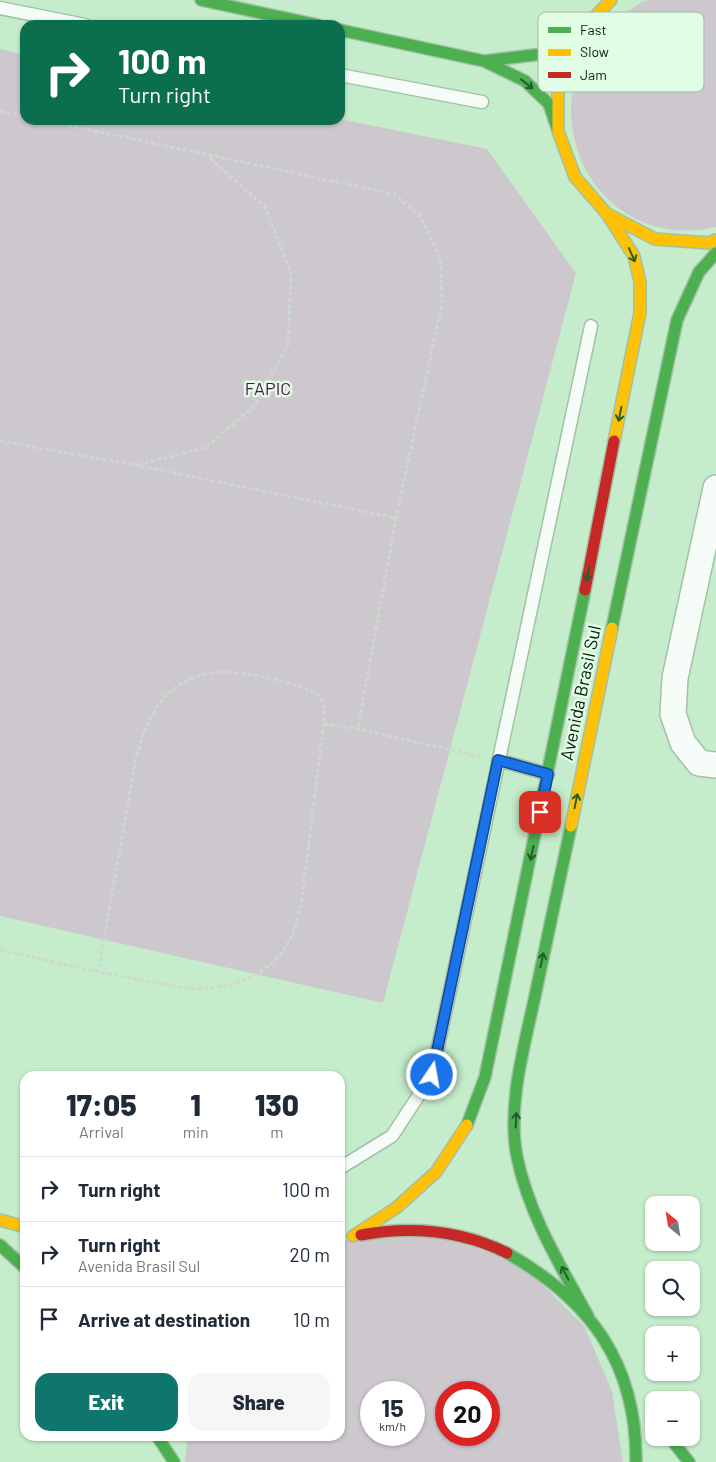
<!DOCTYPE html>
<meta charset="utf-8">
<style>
body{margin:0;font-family:Barlow,sans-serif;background:#f6f6f7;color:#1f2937;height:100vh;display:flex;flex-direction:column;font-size:19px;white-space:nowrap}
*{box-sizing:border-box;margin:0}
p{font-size:16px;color:#747a83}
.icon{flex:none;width:28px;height:28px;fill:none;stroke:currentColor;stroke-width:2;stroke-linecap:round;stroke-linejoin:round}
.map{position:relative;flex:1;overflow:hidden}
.side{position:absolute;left:20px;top:1071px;width:325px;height:370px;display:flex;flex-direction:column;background:#fff;border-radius:15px;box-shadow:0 1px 4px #0004}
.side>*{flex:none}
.banner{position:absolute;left:20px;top:20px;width:325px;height:105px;border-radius:15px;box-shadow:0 1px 4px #0004;background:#0b6e4f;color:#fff;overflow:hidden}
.needle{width:32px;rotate:330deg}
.buttons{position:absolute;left:645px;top:1196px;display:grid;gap:10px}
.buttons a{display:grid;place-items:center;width:55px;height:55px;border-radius:10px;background:#fff;box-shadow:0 1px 4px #0004;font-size:25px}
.speed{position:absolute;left:360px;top:1381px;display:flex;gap:10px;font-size:25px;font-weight:700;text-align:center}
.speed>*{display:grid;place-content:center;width:65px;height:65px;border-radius:50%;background:#fff;box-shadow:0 1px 4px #0004;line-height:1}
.speed small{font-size:12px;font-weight:400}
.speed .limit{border:8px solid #d22;background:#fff;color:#111}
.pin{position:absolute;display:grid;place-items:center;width:42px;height:42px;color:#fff;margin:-21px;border-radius:10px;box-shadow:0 2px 8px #0006}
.me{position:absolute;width:55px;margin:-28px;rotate:12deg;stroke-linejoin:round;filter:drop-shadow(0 0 4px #0008)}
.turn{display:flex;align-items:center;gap:18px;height:105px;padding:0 15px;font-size:22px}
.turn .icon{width:65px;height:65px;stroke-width:2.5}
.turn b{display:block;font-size:35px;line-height:42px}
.eta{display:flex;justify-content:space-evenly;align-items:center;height:85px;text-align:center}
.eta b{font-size:30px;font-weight:800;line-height:35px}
.primary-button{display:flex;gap:10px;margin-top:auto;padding:10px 15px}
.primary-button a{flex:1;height:58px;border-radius:15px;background:#0f766e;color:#fff;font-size:20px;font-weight:800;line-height:58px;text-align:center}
.primary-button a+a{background:#f6f6f7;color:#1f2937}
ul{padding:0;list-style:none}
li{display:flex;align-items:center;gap:15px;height:65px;padding:0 15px;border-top:1px solid #e0e1e3}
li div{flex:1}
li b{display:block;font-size:19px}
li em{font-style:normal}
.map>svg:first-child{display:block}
.green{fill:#cdc8ce;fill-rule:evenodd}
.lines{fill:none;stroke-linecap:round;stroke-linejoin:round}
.lane-casing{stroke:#a2c0a6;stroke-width:15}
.street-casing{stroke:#a2c0a6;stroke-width:28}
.fast-casing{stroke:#a2c0a6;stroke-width:14}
.slow-casing{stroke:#a2c0a6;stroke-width:14}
.jam-casing{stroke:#a2c0a6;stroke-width:14}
.path{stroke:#cdd9ce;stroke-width:3;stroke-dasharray:4 2.5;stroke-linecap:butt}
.lane{stroke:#f6fcf7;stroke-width:12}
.street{stroke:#f6fcf7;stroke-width:25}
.fast{stroke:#4caf50;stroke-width:11}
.slow{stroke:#ffc107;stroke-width:11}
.jam{stroke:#c62828;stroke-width:11}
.oneway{stroke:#235e28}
.route-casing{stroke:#114b97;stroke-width:12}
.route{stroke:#1a73e8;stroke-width:9}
.labels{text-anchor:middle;stroke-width:5;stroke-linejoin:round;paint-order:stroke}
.park-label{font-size:18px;fill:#4b0f4c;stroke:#e2fde5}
.street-label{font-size:18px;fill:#021c07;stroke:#e2fde5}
.key{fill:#e2fde5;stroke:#9fbaa2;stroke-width:1}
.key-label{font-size:14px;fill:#021c07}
</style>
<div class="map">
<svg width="716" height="1462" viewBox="0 0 716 1462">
<rect width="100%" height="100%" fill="#c6edcb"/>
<path class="green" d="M650 0H716V227C612 252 537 142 587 50 600 28 623 14 644 1Z
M0 49 25 55V120L340 119 487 149 576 273 383 1003 0 916Z
M441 1237 521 1263 584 1326 612 1391 623 1462H185L188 1436H340V1242L344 1240ZM371 1392H414V1435H371ZM446 1392H489V1435H446Z"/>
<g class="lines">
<defs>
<path id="lane" d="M0 8 85 25
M340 75 482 102
M498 760 548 774
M340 1168 392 1136 432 1075 591 326"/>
<path id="street" d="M716 488 675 678 673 714 683 743 699 763 716 765"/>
<path id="fast" d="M201 0 318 25
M340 30 484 61 525 81 549 104 557 128
M484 61 542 54 576 37
M612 628 677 320 699 272 716 253
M571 826C559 882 547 939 535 996 524 1048 507 1105 517 1157 529 1215 560 1265 588 1316
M467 1125 485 1077 585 590
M0 1245 25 1268
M507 1253C590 1300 637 1363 636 1462
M157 1436 174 1462
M670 1438 689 1462"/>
<path id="slow" d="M611 0 576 37 558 83V131L575 177 607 214 655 239 709 243 716 240
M607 214 634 256 640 282V313L614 441
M571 826 612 628
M0 1220 25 1227
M353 1236 396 1208 436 1172 467 1125"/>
<path id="jam" d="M585 590 614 441
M361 1235C411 1226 460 1230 507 1253"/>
</defs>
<use href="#lane" class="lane-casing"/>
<use href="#street" class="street-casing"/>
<use href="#fast" class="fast-casing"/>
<use href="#slow" class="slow-casing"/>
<use href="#jam" class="jam-casing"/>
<path class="path" d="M0 111 25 116
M43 120 394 194 420 216 441 259 442 303 396 518
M0 441 135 465 396 518 358 729
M138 465 205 448 253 407 288 345 291 273 265 207 209 157
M324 724 358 729 483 757
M0 950C49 961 97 972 146 981 167 984 189 991 210 988 238 985 265 975 283 951 293 938 296 921 301 905L325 713C325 705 322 699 316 694 300 682 240 671 220 672 203 673 187 679 174 689 150 706 143 735 135 762L98 973"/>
<use href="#lane" class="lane"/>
<use href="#street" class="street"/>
<use href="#fast" class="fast"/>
<use href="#slow" class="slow"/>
<use href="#jam" class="jam"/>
</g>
<defs><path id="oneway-shaft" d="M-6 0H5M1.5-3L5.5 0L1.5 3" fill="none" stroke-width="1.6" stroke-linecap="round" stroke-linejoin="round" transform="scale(1.25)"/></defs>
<g class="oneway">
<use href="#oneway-shaft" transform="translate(527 84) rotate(38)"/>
<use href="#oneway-shaft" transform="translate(632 255) rotate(66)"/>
<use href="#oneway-shaft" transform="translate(620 414) rotate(101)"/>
<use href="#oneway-shaft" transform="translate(588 574) rotate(101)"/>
<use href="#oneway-shaft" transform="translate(576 801) rotate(-78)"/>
<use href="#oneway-shaft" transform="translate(532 853) rotate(102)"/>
<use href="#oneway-shaft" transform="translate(542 960) rotate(-78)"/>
<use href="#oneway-shaft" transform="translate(516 1120) rotate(-87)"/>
<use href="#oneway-shaft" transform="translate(565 1273) rotate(-118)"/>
</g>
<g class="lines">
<defs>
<path id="route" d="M432 1075 498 760 548 774 540 812"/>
</defs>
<use href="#route" class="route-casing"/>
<use href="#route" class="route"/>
</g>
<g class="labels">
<g class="park-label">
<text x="268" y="395">FAPIC</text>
</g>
<g class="street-label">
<text transform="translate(581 693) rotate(-78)" y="6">Avenida Brasil Sul</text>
</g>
</g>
<rect x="538" y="12" width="166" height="80" rx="8" class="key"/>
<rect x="548" y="27" width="23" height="6" fill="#4caf50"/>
<rect x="548" y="49" width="23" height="7" fill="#ffc107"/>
<rect x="548" y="72" width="23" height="6" fill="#c62828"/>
<g class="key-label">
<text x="580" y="35">Fast</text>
<text x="580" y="57">Slow</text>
<text x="580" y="80">Jam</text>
</g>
</svg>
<div class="buttons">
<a><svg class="needle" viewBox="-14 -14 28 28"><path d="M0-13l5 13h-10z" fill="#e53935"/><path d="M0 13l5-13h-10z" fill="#747a83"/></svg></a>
<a><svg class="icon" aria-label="search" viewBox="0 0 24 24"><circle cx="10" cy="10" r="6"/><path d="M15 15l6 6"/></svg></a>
<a>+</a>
<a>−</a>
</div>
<div class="speed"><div>15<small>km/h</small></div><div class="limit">20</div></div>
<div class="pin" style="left:540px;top:812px;background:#d93025"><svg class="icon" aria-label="arrive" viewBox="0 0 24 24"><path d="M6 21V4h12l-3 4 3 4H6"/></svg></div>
<svg class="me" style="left:432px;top:1075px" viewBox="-20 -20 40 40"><circle r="17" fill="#1a73e8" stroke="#fff" stroke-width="3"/><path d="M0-11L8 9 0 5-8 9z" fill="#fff"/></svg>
<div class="banner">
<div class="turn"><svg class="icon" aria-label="right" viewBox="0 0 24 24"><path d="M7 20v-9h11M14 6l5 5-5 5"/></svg><div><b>100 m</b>Turn right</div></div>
</div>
<section class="side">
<div class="eta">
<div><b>17:05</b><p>Arrival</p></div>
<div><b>1</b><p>min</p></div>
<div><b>130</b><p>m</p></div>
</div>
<ul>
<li><svg class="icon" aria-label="right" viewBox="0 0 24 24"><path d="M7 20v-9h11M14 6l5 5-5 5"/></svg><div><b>Turn right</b></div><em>100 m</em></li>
<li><svg class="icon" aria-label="right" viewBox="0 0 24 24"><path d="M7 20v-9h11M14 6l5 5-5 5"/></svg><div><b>Turn right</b><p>Avenida Brasil Sul</p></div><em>20 m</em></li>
<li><svg class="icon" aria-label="arrive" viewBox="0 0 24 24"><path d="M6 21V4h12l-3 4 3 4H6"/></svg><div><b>Arrive at destination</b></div><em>10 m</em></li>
</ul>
<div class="primary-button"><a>Exit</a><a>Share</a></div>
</section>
</div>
